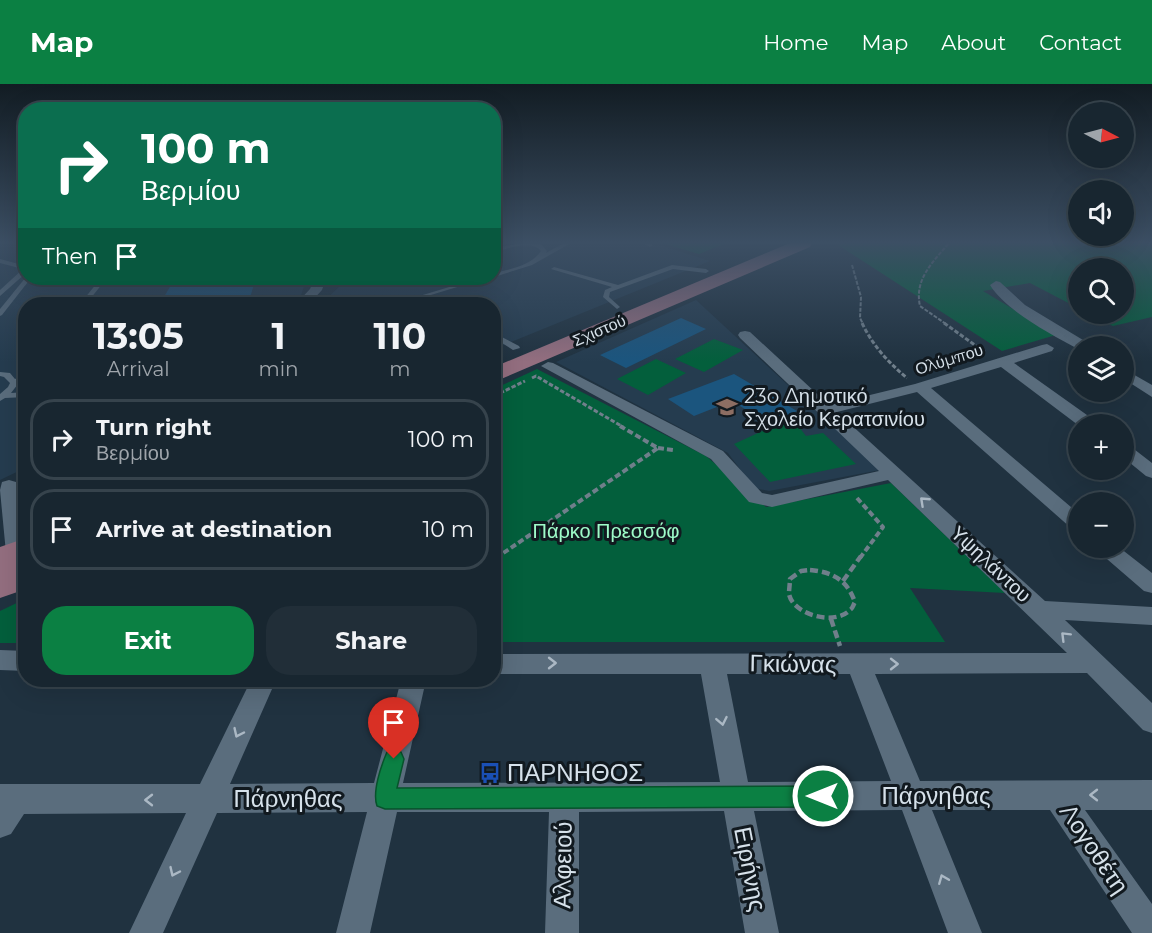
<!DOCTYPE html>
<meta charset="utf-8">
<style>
body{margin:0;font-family:Montserrat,sans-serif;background:#212e38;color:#f1f3f6;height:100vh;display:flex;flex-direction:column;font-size:22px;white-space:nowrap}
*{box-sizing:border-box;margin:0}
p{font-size:20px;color:#9fa5ab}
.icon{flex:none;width:33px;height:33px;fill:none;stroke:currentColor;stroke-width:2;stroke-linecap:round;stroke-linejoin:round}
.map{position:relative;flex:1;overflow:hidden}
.details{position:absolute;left:18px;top:213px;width:483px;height:390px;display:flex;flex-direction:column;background:#182630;border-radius:24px;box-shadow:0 6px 24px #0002,0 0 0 2px #36434c}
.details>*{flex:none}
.guide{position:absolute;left:18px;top:18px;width:483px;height:183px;border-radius:24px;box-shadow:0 6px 24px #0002,0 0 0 2px #36434c;background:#0b6e4f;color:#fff;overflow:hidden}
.needle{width:39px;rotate:96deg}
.fabs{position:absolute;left:1068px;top:18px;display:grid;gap:12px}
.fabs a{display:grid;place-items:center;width:66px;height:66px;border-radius:50%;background:#182630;box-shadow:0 6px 24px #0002,0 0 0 2px #36434c;font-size:30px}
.pin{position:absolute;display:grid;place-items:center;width:51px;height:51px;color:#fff;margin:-62px -26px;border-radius:50% 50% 50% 0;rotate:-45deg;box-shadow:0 0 6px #0007}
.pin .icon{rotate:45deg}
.me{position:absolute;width:66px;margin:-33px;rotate:270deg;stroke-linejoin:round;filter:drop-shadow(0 0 4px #0008)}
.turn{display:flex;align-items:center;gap:21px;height:126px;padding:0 24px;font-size:27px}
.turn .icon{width:78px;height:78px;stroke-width:2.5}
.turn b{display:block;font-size:42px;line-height:51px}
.then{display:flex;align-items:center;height:57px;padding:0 24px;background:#0003;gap:12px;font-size:22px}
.eta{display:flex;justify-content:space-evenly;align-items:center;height:102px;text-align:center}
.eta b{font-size:36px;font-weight:700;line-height:42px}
.button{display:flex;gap:12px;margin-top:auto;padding:12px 24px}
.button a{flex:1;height:69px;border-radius:24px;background:#0b8043;color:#fff;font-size:24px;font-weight:700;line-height:69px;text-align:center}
.button a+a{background:#212e38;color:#f1f3f6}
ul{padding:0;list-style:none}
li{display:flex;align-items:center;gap:18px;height:81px;margin:0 12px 9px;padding:0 12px;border:3px solid #36434c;border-radius:24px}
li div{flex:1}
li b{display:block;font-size:22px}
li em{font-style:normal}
header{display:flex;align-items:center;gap:36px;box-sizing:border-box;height:84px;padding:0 30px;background:#0b8043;color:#fff}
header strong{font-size:28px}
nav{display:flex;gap:33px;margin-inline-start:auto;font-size:21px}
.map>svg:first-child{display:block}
.built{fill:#253c4f}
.green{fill:#035f3c}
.building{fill:#1b557e}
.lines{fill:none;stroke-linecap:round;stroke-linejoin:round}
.path-far3{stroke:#707f8b;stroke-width:2;stroke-dasharray:4 1.5;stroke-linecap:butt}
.path-far2{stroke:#707f8b;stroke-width:3;stroke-dasharray:4.5 2;stroke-linecap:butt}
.path-far1{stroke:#707f8b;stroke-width:4;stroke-dasharray:6 3;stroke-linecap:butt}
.path{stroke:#707f8b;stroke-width:4.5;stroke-dasharray:8 4;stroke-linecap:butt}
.lane{fill:#5a6d7d;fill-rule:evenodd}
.street{fill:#5a6d7d;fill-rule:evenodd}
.primary{fill:#936e7f;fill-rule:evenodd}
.oneway{stroke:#abb8c4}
.route{fill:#0b8043;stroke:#07532c;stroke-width:1.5}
.labels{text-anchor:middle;stroke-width:6;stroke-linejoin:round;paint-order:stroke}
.far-street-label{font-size:16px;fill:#d6e1ea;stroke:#11191f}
.poi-label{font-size:20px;fill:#d6e1ea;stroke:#11191f;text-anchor:start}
.park-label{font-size:20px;fill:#9efbc9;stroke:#11191f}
.street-label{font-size:20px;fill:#d6e1ea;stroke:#11191f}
.near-street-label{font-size:24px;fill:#d6e1ea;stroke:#11191f}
.near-poi-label{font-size:24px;fill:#d6e1ea;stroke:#11191f;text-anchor:start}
</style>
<header>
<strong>Map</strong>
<nav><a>Home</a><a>Map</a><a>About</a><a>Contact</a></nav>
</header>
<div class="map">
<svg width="1152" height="849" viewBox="0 0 1152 849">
<rect width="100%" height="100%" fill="#203240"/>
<path class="built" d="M0 159H25L26 194H307L300 214 291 220H26L25 384 0 396Z
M499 159H653L710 177 494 265V220H321L340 202 342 194H494V160Z
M696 216 880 386 769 407 754 404 728 369 556 278Z"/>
<path class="green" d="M662 159H726L699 170Z
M846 159H1152V233L1113 242 1088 230H1124V184H1078V224L1030 199 983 207 1056 251 1002 267 838 161Z
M714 255 743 266 704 288 675 275Z
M656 275 686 289 648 311 617 295Z
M537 285 706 372 766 423 891 399 1005 509 910 504 945 558H494V305Z
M796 339 806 352 823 349 856 380 770 398 734 360 771 343Z
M25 515V559H0V527Z"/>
<path class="building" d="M175 194H256L248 220H160Z
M681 234 706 245 626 284 600 271Z
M734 290 797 327 769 340 732 317 694 332 668 315Z"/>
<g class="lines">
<path class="path-far3" d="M852 181 861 213 860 234 863 240
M946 240 920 222C914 195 933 178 949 159"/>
<path class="path-far2" d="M862 239C873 262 888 278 907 294
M944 239 986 269
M532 294 536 292 623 343
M494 312 525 297"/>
<path class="path-far1" d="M658 364 673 366
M857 414 883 443 860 474
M496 474 658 364 620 342"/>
<path class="path" d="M494 475 498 472
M810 486C833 488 847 496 855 518 853 521 853 524 850 526 835 542 793 531 789 510 789 505 790 499 790 495L801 487Z
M843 497 861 472
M831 535 840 562"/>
<path class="lane" d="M522 159 541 160 547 167 546 169 564 159H571L532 181 494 193V189C510 185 531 182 541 167 531 155 507 165 494 168V164Z
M642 159H649L653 161 650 163Z
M0 175 26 182V189L0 212V206L23 185 0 179Z
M672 181 706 185 709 187 706 189 673 185 610 208 609 213 620 223 617 225 603 213 605 206 612 203 551 185 554 183 618 201Z
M26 193 31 194 2 231 0 232V225Z
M101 194H107L86 220H80Z
M479 194H487L401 220H393Z
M494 249 519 262 520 264 513 266 494 254Z
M0 288 10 289 15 295 26 290V296L18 300 11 309 26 308V313L5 314 0 317V310L8 303 10 299 4 293 0 292Z"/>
<path class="street" d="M315 194H326L322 206 309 220H296L310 205Z
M996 197 1000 198 1025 221 1088 259 1090 262H1078V265C1051 250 1006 227 990 201Z
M745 247 750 248 829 321 915 300 1042 261 1047 260 1054 264 1052 267 1014 279 1094 336 1096 340 1078 341 1001 283 931 304 1078 429V446L1071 444 917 308 837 328 1045 517 1152 523V541L1065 536 1152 619V649L1143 646 1087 589 875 590 920 697 1152 696V726H1085L1152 820V849H1132L1050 726H932L982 849H948L902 726 754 727 779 849H745L724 727 579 728V849H545L549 728H397L370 849H336L367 728 217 729 163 849H129L186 729 24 730 11 750 0 754V700H200L251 596H276L230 700 374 699 401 596H426L403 699 720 698 701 590H494V570L1067 569 888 396 772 423 749 418 711 375 541 282 548 278 553 279 723 367 762 409 772 411 879 387 740 254 738 251 740 248ZM727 590H850L891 697 748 698Z
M1124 285 1152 301V313L1124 295Z
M1124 361 1130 362 1152 379V394L1146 392 1124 374Z
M9 396 16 398 18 402 26 454V472L17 476 10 474 6 469 0 406 2 398Z
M1097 464H1120L1152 489V509L1144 507 1100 469Z
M0 566 26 567V587L0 586Z"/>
<path class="primary" d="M790 159H812L810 163 494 298V283Z
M26 454V505L0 514V463Z"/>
</g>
<defs><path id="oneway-chevron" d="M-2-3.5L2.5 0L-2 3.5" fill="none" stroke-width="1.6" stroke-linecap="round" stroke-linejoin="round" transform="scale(1.5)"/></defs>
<g class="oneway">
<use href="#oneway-chevron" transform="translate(924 417) rotate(-137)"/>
<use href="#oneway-chevron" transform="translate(1065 552) rotate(-135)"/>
<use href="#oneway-chevron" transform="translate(552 579)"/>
<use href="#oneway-chevron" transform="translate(894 580)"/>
<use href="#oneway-chevron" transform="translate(722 637) rotate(79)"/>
<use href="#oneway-chevron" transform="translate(238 649) rotate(115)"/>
<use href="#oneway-chevron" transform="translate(1094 711) rotate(180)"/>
<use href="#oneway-chevron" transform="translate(149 716) rotate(180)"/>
<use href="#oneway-chevron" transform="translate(174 788) rotate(115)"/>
<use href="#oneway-chevron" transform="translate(943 795) rotate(-112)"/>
</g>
<linearGradient id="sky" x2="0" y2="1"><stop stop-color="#121c23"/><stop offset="0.57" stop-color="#3c4f64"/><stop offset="1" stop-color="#3c4f64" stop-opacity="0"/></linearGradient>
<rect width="1152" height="278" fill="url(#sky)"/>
<path class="route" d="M394 666 401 668 404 675 397 704 823 702 831 705 834 712 831 720 823 723 385 725 377 722C372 708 381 682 387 668Z"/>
<defs>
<symbol id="school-bare" viewBox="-9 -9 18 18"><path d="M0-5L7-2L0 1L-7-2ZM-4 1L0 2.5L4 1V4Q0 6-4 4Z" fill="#8d6e63" stroke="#11191f" stroke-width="2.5" paint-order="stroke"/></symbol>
<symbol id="bus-bare" viewBox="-9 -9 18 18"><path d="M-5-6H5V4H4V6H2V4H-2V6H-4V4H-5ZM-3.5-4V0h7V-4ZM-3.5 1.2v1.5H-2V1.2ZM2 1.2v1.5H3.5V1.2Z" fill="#1a4fb4" stroke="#11191f" stroke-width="2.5" paint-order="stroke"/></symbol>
</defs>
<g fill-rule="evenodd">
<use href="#school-bare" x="712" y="308" width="30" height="30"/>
<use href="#bus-bare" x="475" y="674" width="30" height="30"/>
</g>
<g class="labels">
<g class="far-street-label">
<text transform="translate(599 246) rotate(-23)" y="6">Σχιστού</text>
<text transform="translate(949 275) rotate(-17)" y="6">Ολύμπου</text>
</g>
<g class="poi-label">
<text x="744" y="319">23o Δημοτικό<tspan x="744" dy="23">Σχολείο Κερατσινίου</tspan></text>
</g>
<g class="park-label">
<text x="606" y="454">Πάρκο Πρεσσόφ</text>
</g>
<g class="street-label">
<text transform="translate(991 480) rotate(43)" y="7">Υψηλάντου</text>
</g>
<g class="near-street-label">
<text transform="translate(793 580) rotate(1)" y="8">Γκιώνας</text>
<text x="936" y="720">Πάρνηθας</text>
<text x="288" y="723">Πάρνηθας</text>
<text transform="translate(1094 765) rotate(56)" y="8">Λογοθέτη</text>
<text transform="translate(563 781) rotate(-89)" y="8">Αλφειού</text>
<text transform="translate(750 785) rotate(79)" y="8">Ειρήνης</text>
</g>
<g class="near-poi-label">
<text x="507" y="697">ΠΑΡΝΗΘΟΣ</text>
</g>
</g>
</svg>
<div class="fabs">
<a><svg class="needle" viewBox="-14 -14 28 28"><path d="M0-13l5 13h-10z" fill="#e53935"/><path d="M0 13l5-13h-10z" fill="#9fa5ab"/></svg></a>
<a><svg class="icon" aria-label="sound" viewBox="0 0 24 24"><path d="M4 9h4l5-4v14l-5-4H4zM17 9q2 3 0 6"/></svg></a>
<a><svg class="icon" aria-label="search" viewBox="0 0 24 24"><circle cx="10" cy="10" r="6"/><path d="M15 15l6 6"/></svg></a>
<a><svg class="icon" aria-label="layers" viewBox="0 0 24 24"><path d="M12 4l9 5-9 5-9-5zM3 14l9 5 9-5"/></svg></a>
<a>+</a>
<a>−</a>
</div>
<div class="pin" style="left:394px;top:675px;background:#d93025"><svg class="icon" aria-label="arrive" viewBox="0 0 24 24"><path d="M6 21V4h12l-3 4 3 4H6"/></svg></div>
<svg class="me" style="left:823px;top:712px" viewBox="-20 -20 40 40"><circle r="17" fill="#0b8043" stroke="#fff" stroke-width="3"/><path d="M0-11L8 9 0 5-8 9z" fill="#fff"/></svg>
<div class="guide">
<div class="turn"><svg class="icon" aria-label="right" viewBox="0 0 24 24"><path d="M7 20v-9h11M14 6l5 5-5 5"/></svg><div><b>100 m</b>Βερμίου</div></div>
<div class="then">Then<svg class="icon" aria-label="arrive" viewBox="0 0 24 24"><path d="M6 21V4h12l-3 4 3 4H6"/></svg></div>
</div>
<section class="details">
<div class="eta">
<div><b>13:05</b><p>Arrival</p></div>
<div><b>1</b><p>min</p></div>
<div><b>110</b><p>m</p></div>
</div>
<ul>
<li><svg class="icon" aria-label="right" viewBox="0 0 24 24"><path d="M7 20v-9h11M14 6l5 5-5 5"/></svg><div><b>Turn right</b><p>Βερμίου</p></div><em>100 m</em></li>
<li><svg class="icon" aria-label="arrive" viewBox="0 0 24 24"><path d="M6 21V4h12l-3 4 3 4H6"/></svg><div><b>Arrive at destination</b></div><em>10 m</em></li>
</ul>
<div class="button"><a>Exit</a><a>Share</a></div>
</section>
</div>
